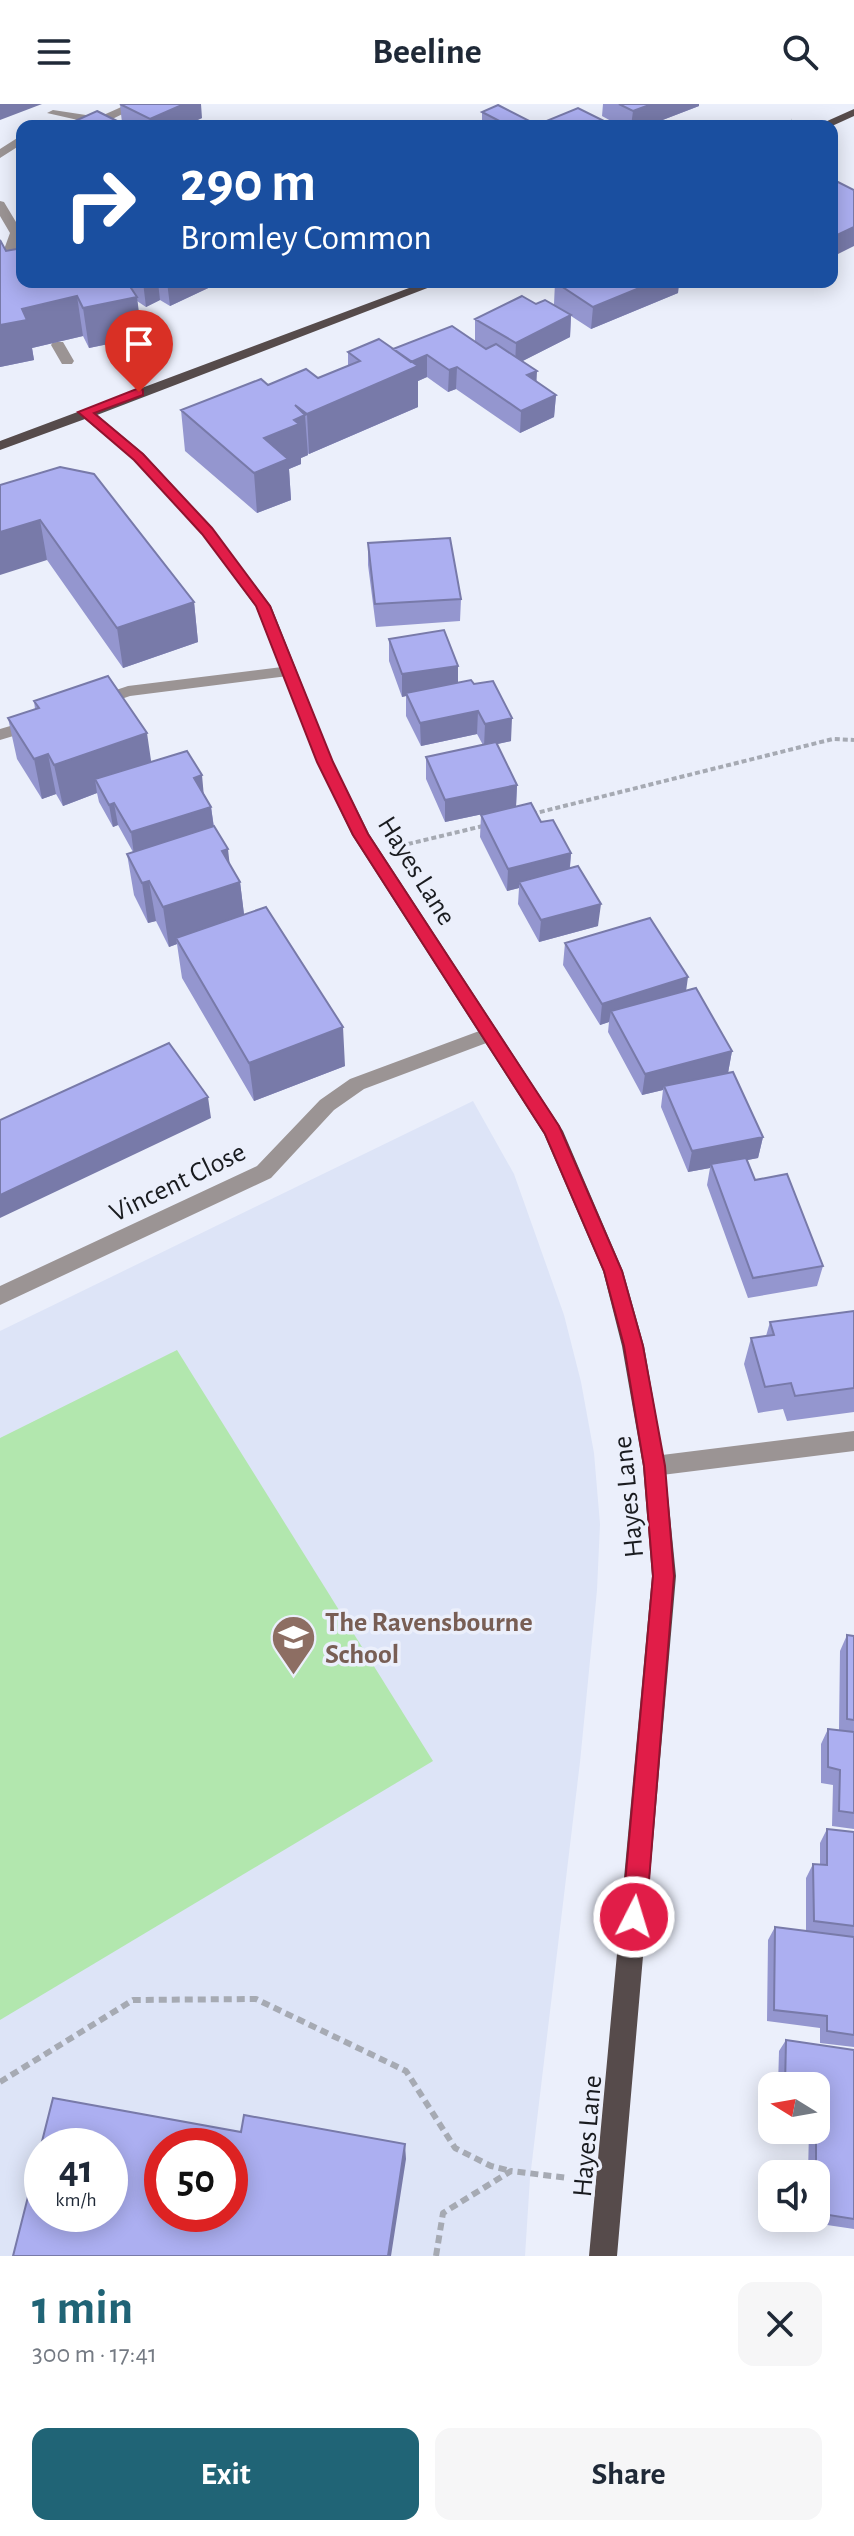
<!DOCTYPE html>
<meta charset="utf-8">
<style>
body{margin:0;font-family:"Alegreya Sans",sans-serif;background:#f6f6f7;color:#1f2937;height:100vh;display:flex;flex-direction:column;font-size:30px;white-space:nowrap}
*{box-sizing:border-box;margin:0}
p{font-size:26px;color:#747a83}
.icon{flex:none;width:44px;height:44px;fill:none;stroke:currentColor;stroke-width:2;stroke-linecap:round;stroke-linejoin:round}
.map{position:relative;height:2152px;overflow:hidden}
.drawer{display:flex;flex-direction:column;background:#fff;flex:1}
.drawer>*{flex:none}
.hud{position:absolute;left:16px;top:16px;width:822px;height:168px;border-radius:16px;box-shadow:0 4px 20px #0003;background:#1a4fa0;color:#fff;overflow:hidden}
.needle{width:52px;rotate:281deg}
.controls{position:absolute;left:758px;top:1968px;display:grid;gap:16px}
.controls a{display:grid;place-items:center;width:72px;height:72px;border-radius:16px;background:#fff;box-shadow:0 4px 20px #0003;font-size:40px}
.speed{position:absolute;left:24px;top:2024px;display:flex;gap:16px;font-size:40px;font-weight:700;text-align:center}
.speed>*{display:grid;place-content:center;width:104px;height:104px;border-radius:50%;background:#fff;box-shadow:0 4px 20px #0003;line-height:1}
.speed small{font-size:20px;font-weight:400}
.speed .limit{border:12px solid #d22;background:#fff;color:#111}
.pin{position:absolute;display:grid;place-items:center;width:68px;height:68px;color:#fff;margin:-82px -34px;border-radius:50% 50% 50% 0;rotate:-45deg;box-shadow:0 0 8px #0007}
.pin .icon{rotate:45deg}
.me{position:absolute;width:88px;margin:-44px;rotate:5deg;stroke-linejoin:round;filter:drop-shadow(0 0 6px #0008)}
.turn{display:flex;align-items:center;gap:28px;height:168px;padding:0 32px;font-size:36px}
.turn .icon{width:104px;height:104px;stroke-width:2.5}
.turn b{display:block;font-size:56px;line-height:68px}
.round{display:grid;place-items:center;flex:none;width:84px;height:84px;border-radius:16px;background:#f6f6f7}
.overview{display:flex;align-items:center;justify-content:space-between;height:136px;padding:0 32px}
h1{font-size:48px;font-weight:700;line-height:60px;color:#206476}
.cta{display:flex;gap:16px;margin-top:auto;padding:16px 32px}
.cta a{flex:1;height:92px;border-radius:16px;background:#206476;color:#fff;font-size:32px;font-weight:700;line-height:92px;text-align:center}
.cta a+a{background:#f6f6f7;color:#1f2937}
header{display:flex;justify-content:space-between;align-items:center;height:104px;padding:0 32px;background:#fff;font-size:36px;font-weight:700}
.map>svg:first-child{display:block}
.built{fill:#dde4f7;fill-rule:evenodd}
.green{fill:#b2e7ae}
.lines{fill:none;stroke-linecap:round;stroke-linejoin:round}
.path-far2{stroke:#a6aab3;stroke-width:3;stroke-dasharray:4 3;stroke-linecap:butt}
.path-far1{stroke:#a6aab3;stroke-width:4;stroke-dasharray:5 3;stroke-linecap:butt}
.path{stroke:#a6aab3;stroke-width:6;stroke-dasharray:8 5;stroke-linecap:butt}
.minor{fill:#9b9494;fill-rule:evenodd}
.major{fill:#564b4b;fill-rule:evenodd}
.wall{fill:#9496cf}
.shaded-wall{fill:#787aa9}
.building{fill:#acaff1;stroke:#787aa9;stroke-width:2;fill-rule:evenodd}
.route{fill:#e11d48;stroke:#92132f;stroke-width:2}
.labels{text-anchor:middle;stroke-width:7;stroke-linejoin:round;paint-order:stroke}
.street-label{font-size:28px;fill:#191b1f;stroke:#ebeffb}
.education-label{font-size:28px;font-weight:bold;fill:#785e54;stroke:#ebeffb;text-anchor:start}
</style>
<header><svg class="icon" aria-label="menu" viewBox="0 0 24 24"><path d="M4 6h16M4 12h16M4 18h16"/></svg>Beeline<svg class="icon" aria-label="search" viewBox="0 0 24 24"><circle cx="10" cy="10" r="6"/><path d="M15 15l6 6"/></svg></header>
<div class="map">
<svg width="854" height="2152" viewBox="0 0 854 2152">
<rect width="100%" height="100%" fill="#ebeffb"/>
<path class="built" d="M473 997 514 1070 564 1211 581 1278 594 1349 600 1420 597 1486 580 1658 530 2074 525 2152H0V1227ZM42 2042H110V2110H42ZM162 2042H230V2110H162Z"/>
<path class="green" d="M177 1246 433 1657 0 1916V1334Z"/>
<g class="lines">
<path class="path-far2" d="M779 22 792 16"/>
<path class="path-far1" d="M532 710 833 635 854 636
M408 740 483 722"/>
<path class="path" d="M0 1978 133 1896 256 1895 406 1967 455 2044 491 2062 511 2067
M436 2152 443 2109 511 2067 568 2074"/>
<path class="minor" d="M128 0H143L100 21 47 9 53 6 99 13Z
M22 31V40L0 54V45Z
M0 97 4 98 22 128 14 151 22 165V178L27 179H17L2 151 10 129 0 112Z
M53 238H63L74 257 72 260H62L51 241Z
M290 562 296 563V571L130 592 95 604 87 599 89 595 128 582Z
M34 615 42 620 40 624 0 636V625Z
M490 923 497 925 499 930 497 935 364 985 334 1006 271 1074 0 1201V1182L257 1062 320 996 350 975Z
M854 1327V1347L654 1372 646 1369 643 1362 646 1355 654 1352Z"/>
<path class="major" d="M854 5V12L832 22H816Z
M425 178H443L97 311 144 350 212 424 271 502 333 658 369 730 563 1027 623 1167 644 1242 665 1362 676 1472 617 2152H589L652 1472 643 1362 622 1242 603 1167 544 1030 352 731 317 658 256 503 202 430 134 356 85 315 0 346V337Z"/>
</g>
<path class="wall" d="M120 0 202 14 184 22H64L122 19Z
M603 0H699V2L647 22H620L602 12Z
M482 8 537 21 606 18V22H482Z
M0 136 22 178H221L170 202 160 196 146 203 137 197 142 233 89 244 83 232 32 244 34 256 0 263Z
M555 178H679L678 189 591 225 571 212 570 233 522 257 537 278 556 291 554 313 520 329 456 285 448 288 427 273 418 277V303L309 350 307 349 308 351 301 354V360L289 365 291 396 257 409 185 347 181 306 268 281 318 274 348 262V248L475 237V215L536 200H554Z
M0 381 194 498 198 538 123 564 47 456Z
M368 439 461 495 460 517 376 523 368 461Z
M389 535 458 579 511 637 497 640 517 681 516 702 541 718 571 749 570 764 598 822 539 838 518 800 519 784 507 787 480 733 481 711 483 710 445 718 426 675V653L483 641 477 630 421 642 406 612V592L402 593 389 557Z
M34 597 152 658 204 690 211 703 214 723 229 759 240 778 244 811 345 962 254 997 182 874 177 840 169 843 156 817 148 819 134 791 127 750 133 748 118 721 113 723 99 698 97 689 63 702 56 690 42 695 17 655 8 614 35 605Z
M565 839 686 887 732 947 728 969 763 1033 758 1054 747 1056 755 1076 823 1162 817 1182 748 1194 707 1081 710 1064 688 1068 661 1003 663 986 642 991 608 928 609 918 600 921 563 861Z
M854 1207V1308L787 1317 783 1305 758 1309 744 1260 751 1234 766 1232 770 1218Z
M847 1531 854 1532V1725L832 1722 833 1681 821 1679V1640L828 1625 839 1626 840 1547Z
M827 1725 854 1728V1943L820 1939V1924L767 1917 768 1836 775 1823 806 1827V1774L813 1760 820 1761V1739Z
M786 1936 854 1946V2125L807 2118V2114H816V2070H808L809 2026H816V1982H778L779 1947Z"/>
<path class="shaded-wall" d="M0 0H42L0 16Z
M184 0H201L202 14 184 22H150V15Z
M652 0H699V2L647 22H631L633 7Z
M854 123V142L832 153 833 133Z
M143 178H158L160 196 146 203Z
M167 178H221L170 202Z
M654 178H679L678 189 591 225 593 203Z
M77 192 83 232 32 244 34 256 0 263V221L22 205Z
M137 193 142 233 89 244 83 204Z
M571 211 570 233 515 261 516 239Z
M427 251V273L418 277V303L309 350 307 310 405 261Z
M457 263 456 285 448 288 449 266Z
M537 267 536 289 527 271Z
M556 291 554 313 520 329 521 307Z
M305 311 308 351 301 354V360L289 365 291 396 257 409 254 369 264 334 294 316Z
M40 416 47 456 0 471V428Z
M194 498 198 538 123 564 117 524Z
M458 562V584L406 589V592L402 593V570Z
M478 607 477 630 421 642 420 619Z
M512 614 511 637 484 643 485 620Z
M147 629 153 670 95 675 97 689 63 702 54 661Z
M48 650 56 690 42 695 34 655Z
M202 671 204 693 194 674Z
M517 681 516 703 445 718V696Z
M114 699 118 721 113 723 109 701Z
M211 703 214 725 134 751 131 728Z
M228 745 232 781 240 778 245 818 176 834 177 840 169 843 163 803 222 747Z
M571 749 569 772 519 778V784L507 787 508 765Z
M149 777 156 817 148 819 142 779Z
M601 800 598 822 539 838 541 816Z
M688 873 685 895 611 907 609 918 600 921 602 900Z
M343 923 345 962 254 997 249 959Z
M732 947 728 969 664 982 663 986 642 991 645 970Z
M208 993 211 1014 0 1114V1091Z
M763 1033 758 1054 712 1063 711 1060 710 1064 688 1068 692 1047Z
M405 2040 406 2055 391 2152H388Z"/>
<path class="building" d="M120 0H184L150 15Z
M619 0H652L633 7Z
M498 1 537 21 578 4 606 18 597 22H509L482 8Z
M97 7 127 22H64Z
M832 75 854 86V123L833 133 832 132Z
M0 136 6 147 22 144V178H127L137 193 83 204 77 192 22 205 27 216 0 221Z
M555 178H654L593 203Z
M522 192 536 200 545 196 571 211 516 239 475 215Z
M452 222 486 245 496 240 537 267 527 271 556 291 521 307 457 263 449 266 427 251 411 258 393 245Z
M379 235 418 262 307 310 295 301 305 311 294 316 299 320 264 334 288 355 254 369 181 306 261 275 268 281 306 265 318 274 360 257 348 248Z
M60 363 94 370 194 498 117 524 40 416 0 428V381Z
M450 434 461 495 375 500 368 439Z
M444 526 458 562 402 570 389 535Z
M108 572 147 629 54 661 48 650 34 655 8 614 39 604 34 597Z
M471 576 474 580 493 577 512 614 485 620 478 607 420 619 406 589Z
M496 638 517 681 445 696 426 653Z
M187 647 202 671 194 674 211 703 131 728 114 699 109 701 95 675Z
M531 699 541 718 553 716 571 749 508 765 481 711Z
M214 722 228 745 222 747 240 778 163 803 149 777 142 779 127 750Z
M578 762 601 800 541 816 519 778Z
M266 803 343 923 249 959 176 834Z
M650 814 688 873 602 900 565 839Z
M696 884 732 947 645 970 611 907Z
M169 939 208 993 0 1091V1016Z
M733 968 763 1033 692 1047 664 982Z
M746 1054 755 1076 787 1070 823 1162 753 1174 711 1060Z
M854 1207V1284L795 1292 791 1279 765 1283 751 1234 774 1231 770 1218Z
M847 1531 854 1532V1616L847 1615Z
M828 1625 854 1628V1709L839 1707 840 1666 828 1663Z
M827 1725 854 1728V1822L814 1817 813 1760 827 1761Z
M775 1823 854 1833V1931L827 1927V1912L774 1906Z
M786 1936 854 1946V2115L816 2109V1982H785Z
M53 1994 241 2028 244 2011 405 2040 388 2152H13ZM42 2042H110V2110H42ZM162 2042H230V2110H162Z"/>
<path class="route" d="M139 284 143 286V291L94 309 143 350 212 424 270 502 333 658 368 730 559 1022 622 1167 643 1242 665 1362 674 1472 646 1813 642 1821 634 1825 626 1821 622 1813 653 1472 644 1362 624 1242 604 1167 545 1030 353 731 317 658 256 502 202 430 134 356 78 308Z"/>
<defs>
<symbol id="school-pin" viewBox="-11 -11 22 30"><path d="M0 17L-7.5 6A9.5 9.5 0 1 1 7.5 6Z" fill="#8d6e63" stroke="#ebeffb"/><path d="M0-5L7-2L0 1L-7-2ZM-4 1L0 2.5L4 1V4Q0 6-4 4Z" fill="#fff"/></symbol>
</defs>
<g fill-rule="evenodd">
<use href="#school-pin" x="268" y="1508" width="51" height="69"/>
</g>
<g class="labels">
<g class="street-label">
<text transform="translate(418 766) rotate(58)" y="10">Hayes Lane</text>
<text transform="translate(177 1077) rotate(-26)" y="10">Vincent Close</text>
<text transform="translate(627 1393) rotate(-96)" y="10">Hayes Lane</text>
<text transform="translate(586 2032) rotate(-85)" y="10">Hayes Lane</text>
</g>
<g class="education-label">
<text x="325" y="1527">The Ravensbourne<tspan x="325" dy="32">School</tspan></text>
</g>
</g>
</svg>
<div class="controls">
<a><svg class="needle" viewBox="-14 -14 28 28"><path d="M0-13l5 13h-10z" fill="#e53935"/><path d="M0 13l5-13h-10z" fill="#747a83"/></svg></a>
<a><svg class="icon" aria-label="sound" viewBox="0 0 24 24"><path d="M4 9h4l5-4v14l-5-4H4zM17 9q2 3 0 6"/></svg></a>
</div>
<div class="speed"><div>41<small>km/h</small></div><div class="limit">50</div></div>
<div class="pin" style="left:139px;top:288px;background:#d93025"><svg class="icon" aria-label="arrive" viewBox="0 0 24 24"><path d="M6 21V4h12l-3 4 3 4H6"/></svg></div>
<svg class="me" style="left:634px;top:1813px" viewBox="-20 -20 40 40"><circle r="17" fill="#e11d48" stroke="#fff" stroke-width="3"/><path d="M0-11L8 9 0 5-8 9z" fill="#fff"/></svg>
<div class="hud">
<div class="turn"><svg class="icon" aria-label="right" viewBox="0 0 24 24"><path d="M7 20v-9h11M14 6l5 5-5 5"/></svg><div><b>290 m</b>Bromley Common</div></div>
</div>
</div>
<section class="drawer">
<div class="overview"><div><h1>1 min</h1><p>300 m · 17:41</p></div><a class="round"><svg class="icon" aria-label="close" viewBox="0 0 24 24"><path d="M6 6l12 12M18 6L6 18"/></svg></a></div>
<div class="cta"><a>Exit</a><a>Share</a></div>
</section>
